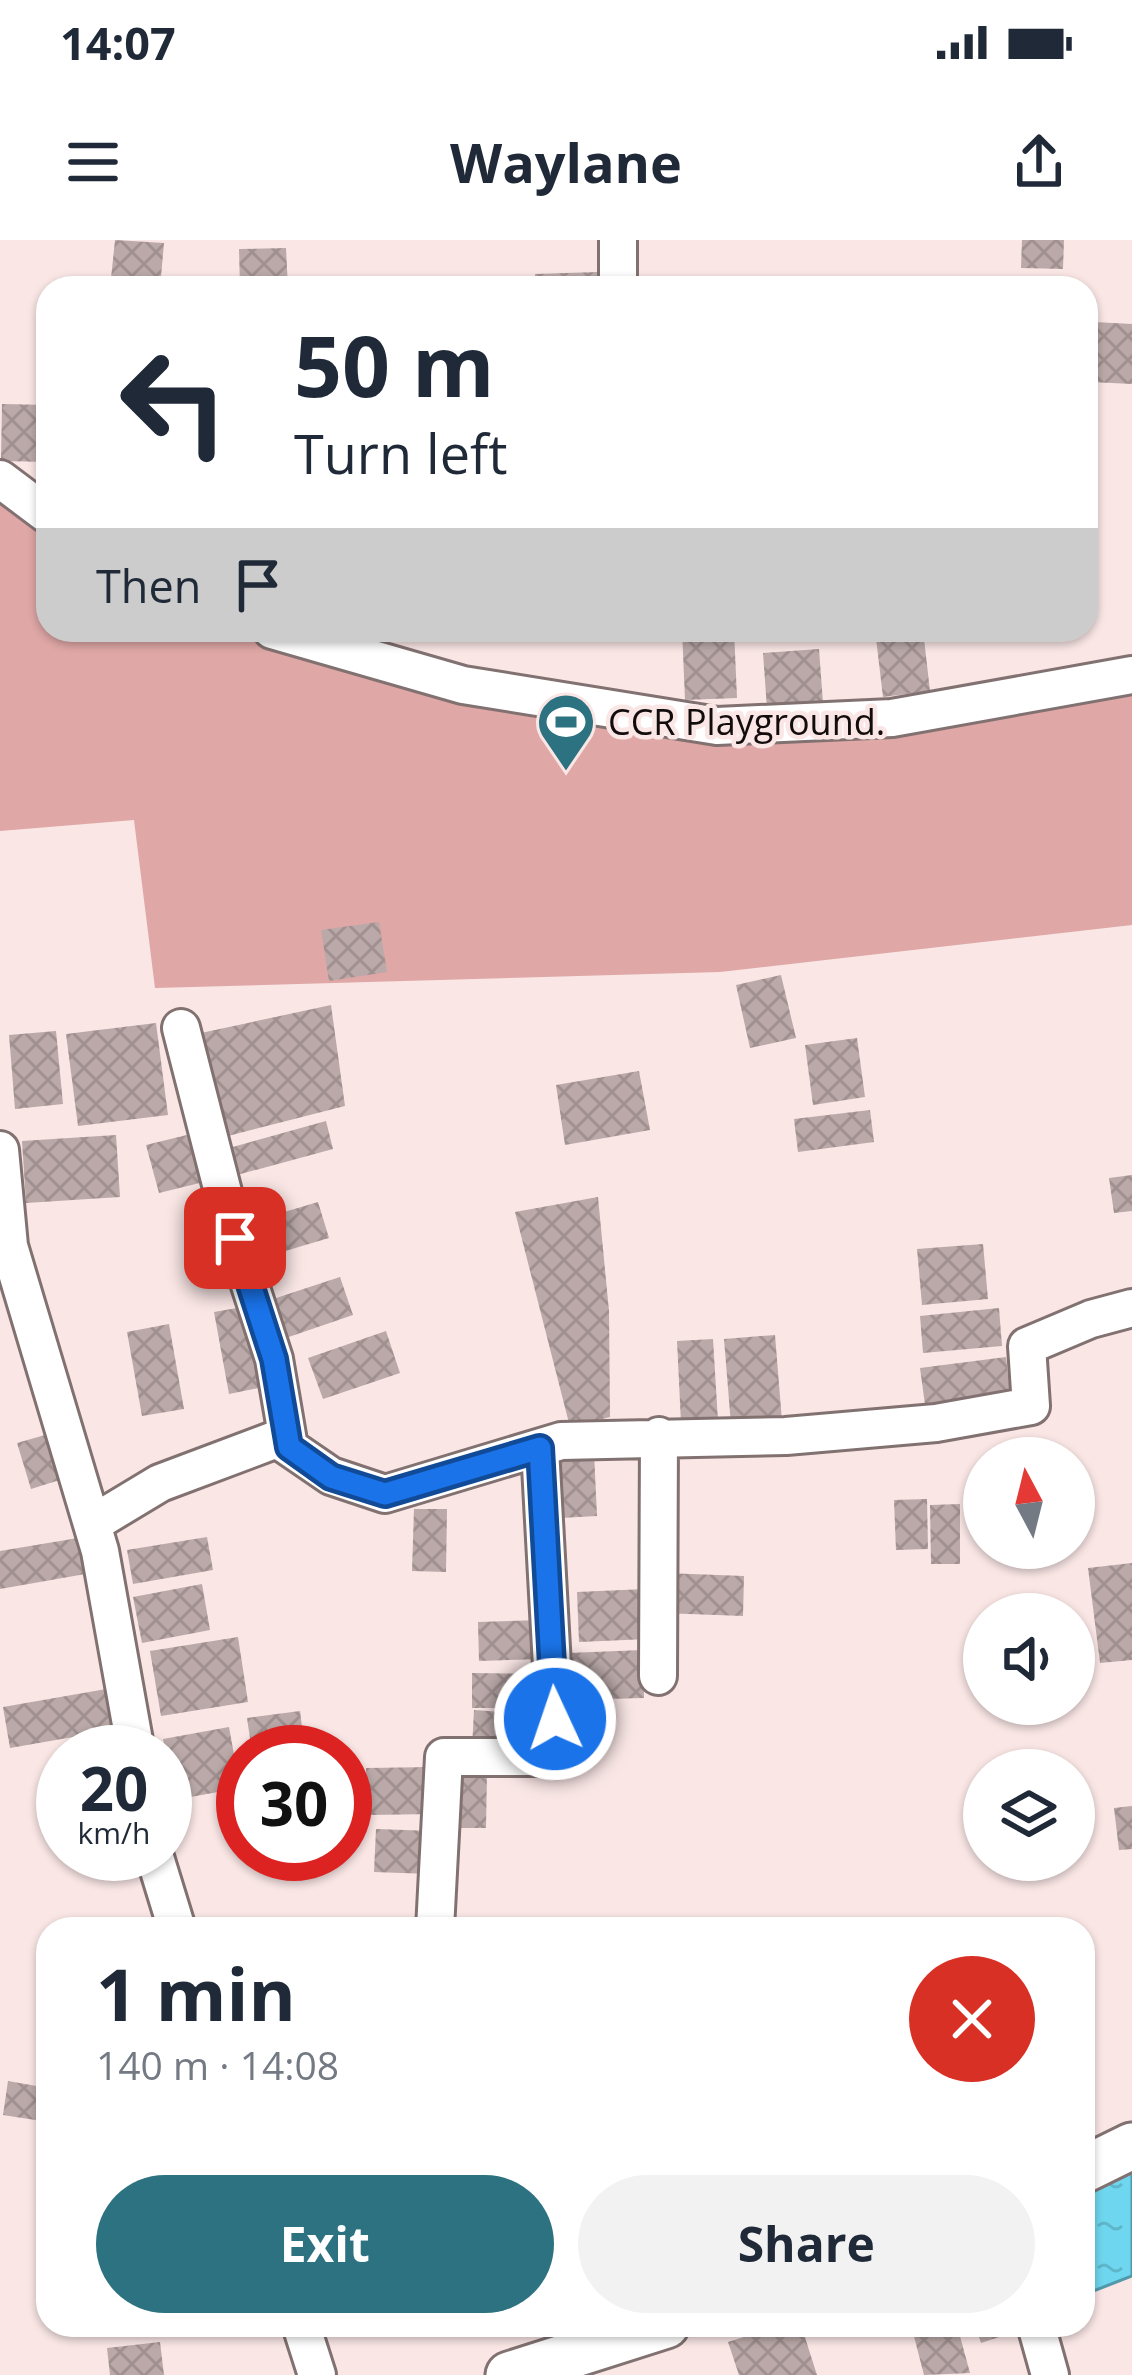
<!DOCTYPE html>
<meta charset="utf-8">
<style>
body{margin:0;font-family:"Open Sans",sans-serif;background:#f2f2f3;color:#1f2937;height:100vh;display:flex;flex-direction:column;font-size:45px;white-space:nowrap}
*{box-sizing:border-box;margin:0}
p{font-size:39px;color:#747a83}
.icon{flex:none;width:66px;height:66px;fill:none;stroke:currentColor;stroke-width:2;stroke-linecap:round;stroke-linejoin:round}
.map{position:relative;flex:1;overflow:hidden}
.side{position:absolute;left:36px;top:1677px;width:1059px;height:420px;display:flex;flex-direction:column;background:#fff;border-radius:36px;box-shadow:0 3px 9px #0004}
.side>*{flex:none}
.hud{position:absolute;left:36px;top:36px;width:1062px;height:366px;border-radius:36px;box-shadow:0 3px 9px #0004;background:#fff;color:#1f2937;overflow:hidden}
.needle{width:78px;rotate:353deg}
.fabs{position:absolute;left:963px;top:1197px;display:grid;gap:24px}
.fabs a{display:grid;place-items:center;width:132px;height:132px;border-radius:50%;background:#fff;box-shadow:0 3px 9px #0004;font-size:60px}
.speed{position:absolute;left:36px;top:1485px;display:flex;gap:24px;font-size:60px;font-weight:700;text-align:center}
.speed>*{display:grid;place-content:center;width:156px;height:156px;border-radius:50%;background:#fff;box-shadow:0 3px 9px #0004;line-height:1}
.speed small{font-size:30px;font-weight:400}
.speed .limit{border:18px solid #d22;background:#fff;color:#111}
.pin{position:absolute;display:grid;place-items:center;width:102px;height:102px;color:#fff;margin:-51px;border-radius:24px;box-shadow:0 6px 18px #0006}
.me{position:absolute;width:132px;margin:-66px;rotate:357deg;stroke-linejoin:round;filter:drop-shadow(0 0 9px #0008)}
.turn{display:flex;align-items:center;gap:42px;height:252px;padding:0 60px;font-size:54px}
.turn .icon{width:156px;height:156px;stroke-width:2.5}
.turn b{display:block;font-size:84px;line-height:102px}
.then{display:flex;align-items:center;height:114px;padding:0 60px;background:#0003;gap:24px;font-size:45px}
.round{display:grid;place-items:center;flex:none;width:126px;height:126px;border-radius:63px;background:#f2f2f3}
.overview{display:flex;align-items:center;justify-content:space-between;height:204px;padding:0 60px}
h1{font-size:72px;font-weight:700;line-height:90px}
.action{display:flex;gap:24px;margin-top:auto;padding:24px 60px}
.action a{flex:1;height:138px;border-radius:72px;background:#2d7281;color:#fff;font-size:48px;font-weight:700;line-height:138px;text-align:center}
.action a+a{background:#f2f2f3;color:#1f2937}
.status{display:flex;justify-content:space-between;align-items:center;height:84px;padding:0 60px;background:#fff;direction:ltr}
.status svg{height:33px;fill:currentColor}
header{display:flex;justify-content:space-between;align-items:center;height:156px;padding:0 60px;background:#fff;font-size:54px;font-weight:700}
.map>svg:first-child{display:block}
.pitch{fill:#dfa7a6}
.water{fill:url(#water-ripples);stroke:#5299aa;stroke-width:3}
.building{fill:url(#building-cross-hatch)}
.lines{fill:none;stroke-linecap:round;stroke-linejoin:round}
.minor-casing{stroke:#827171;stroke-width:42}
.tertiary-casing{stroke:#827171;stroke-width:51}
.minor{stroke:#fff;stroke-width:36}
.tertiary{stroke:#fff;stroke-width:45}
.route-casing{stroke:#114b97;stroke-width:30}
.route{stroke:#1a73e8;stroke-width:21}
.labels{text-anchor:middle;stroke-width:9;stroke-linejoin:round;paint-order:stroke}
.poi-label{font-size:36px;fill:#120c0c;stroke:#f9e6e5;text-anchor:start}
</style>
<div class="status"><b>14:07</b><svg viewBox="0 0 49 12"><path d="M0 12V9h3v3zM5 12V6h3v6zM10 12V3h3v9zM15 12V0h3v12zM26 1h20v11H26zM47 4h2v5h-2z"/></svg></div>
<header><svg class="icon" aria-label="menu" viewBox="0 0 24 24"><path d="M4 6h16M4 12h16M4 18h16"/></svg>Waylane<svg class="icon" aria-label="share" viewBox="0 0 24 24"><path d="M12 15V3M7 8l5-5 5 5M5 13v7h14v-7"/></svg></header>
<div class="map">
<svg width="1132" height="2135" viewBox="0 0 1132 2135">
<defs>
<pattern id="water-ripples" width="26" height="14" patternUnits="userSpaceOnUse" patternTransform="scale(3)"><rect width="26" height="14" fill="#6ed6ee"/><path d="M2 4q2-2 4 0t4 0M15 11q2-2 4 0t4 0" fill="none" stroke="#5eb6cb"/></pattern>
<pattern id="building-cross-hatch" width="8" height="8" patternUnits="userSpaceOnUse" patternTransform="scale(3)"><rect width="8" height="8" fill="#bba9a9"/><path d="M0 0l8 8M0 8l8-8" fill="none" stroke="#a09090"/></pattern>
</defs>
<rect width="100%" height="100%" fill="#f9e6e5"/>
<path class="pitch" d="M0 239 48 275V390H272L717 486 1132 435V685L720 732 155 748 134 580 0 591Z"/>
<path class="water" d="M1132 1925V2036L1083 2055V1948Z"/>
<path class="building" d="M115 0 164 3 160 48H110Z
M1022 0H1064L1063 29 1021 28Z
M286 8 288 48H240L239 9Z
M598 32V48H535V34Z
M1094 82 1132 84V144L1091 142Z
M2 164 48 165V222L1 221Z
M682 390H734L737 458 685 460Z
M875 390H923L930 451 883 457Z
M819 409 823 463 767 468 763 413Z
M379 682 387 732 329 741 321 690Z
M781 735 796 798 750 808 736 745Z
M331 765 345 866 224 897 201 793Z
M156 783 168 875 78 886 66 794Z
M56 791 63 864 15 869 9 795Z
M857 798 865 857 813 865 805 805Z
M639 831 650 890 565 905 556 845Z
M870 870 874 902 798 912 794 879Z
M326 881 333 909 237 935 229 908Z
M203 891 216 939 159 953 146 905Z
M116 895 120 957 26 963 22 901Z
M1132 935V971L1114 973 1109 938Z
M598 957 609 1071 610 1177 570 1187 515 972Z
M318 962 329 998 255 1020 244 984Z
M983 1004 988 1059 922 1065 917 1009Z
M340 1037 353 1075 277 1101 264 1062Z
M254 1065 269 1146 229 1154 214 1072Z
M999 1068 1002 1106 923 1113 920 1076Z
M169 1084 184 1169 142 1176 127 1092Z
M386 1091 400 1133 323 1159 308 1118Z
M775 1095 782 1181 731 1185 724 1099Z
M713 1099 718 1181 681 1183 677 1101Z
M1006 1117 1011 1162 926 1172 920 1128Z
M52 1193 66 1238 31 1249 17 1203Z
M594 1212 597 1276 561 1278 558 1214Z
M927 1259 928 1309 896 1310 894 1260Z
M960 1264V1324H931L930 1265Z
M414 1269H447L446 1332 412 1331Z
M84 1297 91 1333 0 1349V1311Z
M207 1297 213 1330 133 1344 127 1310Z
M1132 1323V1420L1100 1423 1088 1328Z
M664 1333 744 1336 743 1376 662 1373Z
M202 1344 210 1390 142 1403 133 1357Z
M646 1349 648 1399 579 1402 577 1352Z
M545 1380V1419L479 1421 478 1382Z
M238 1397 248 1462 161 1476 150 1411Z
M643 1410 644 1458 569 1460 567 1413Z
M472 1433 547 1434V1468H472Z
M112 1448 119 1489 10 1508 3 1467Z
M474 1470 549 1475 547 1512 472 1508Z
M300 1471 305 1512H252L247 1478Z
M229 1487 240 1548 174 1560 163 1499Z
M433 1527 435 1574 367 1575 366 1528Z
M450 1534H487L486 1588H449Z
M1132 1566V1609L1119 1610 1114 1568Z
M376 1589 432 1591 431 1634 374 1632Z
M8 1841 48 1848V1882L3 1875Z
M104 2085H152V2088L104 2093Z
M783 2085H801L817 2135H739L728 2102Z
M911 2085H957L970 2133 924 2135Z
M975 2085H1032V2086L981 2103Z
M160 2102 164 2135H110L107 2108Z"/>
<g class="lines">
<defs>
<path id="minor" d="M618 48V0
M0 239 48 275
M272 390 463 445 717 486 892 478 1132 435
M181 788 235 999 274 1119 289 1207
M0 910 9 1006 100 1311 136 1512
M92 1284 160 1243 277 1199 331 1236 385 1254 561 1201 786 1196 936 1183 1031 1166 1027 1106 1091 1079 1132 1068
M658 1436 659 1196
M154 1614 177 1689
M435 1689 444 1517H557L540 1208
M301 2085 317 2135
M1036 2085 1050 2135"/>
<path id="tertiary" d="M1083 1930 1132 1906
M509 2135 666 2085"/>
</defs>
<use href="#minor" class="minor-casing"/>
<use href="#tertiary" class="tertiary-casing"/>
<use href="#minor" class="minor"/>
<use href="#tertiary" class="tertiary"/>
</g>
<g class="lines">
<defs>
<path id="route" d="M235 998 274 1119 289 1207 331 1237 385 1254 540 1208 555 1479"/>
</defs>
<use href="#route" class="route-casing"/>
<use href="#route" class="route"/>
</g>
<defs>
<symbol id="stadium-pin" viewBox="-11 -11 22 30"><path d="M0 17L-7.5 6A9.5 9.5 0 1 1 7.5 6Z" fill="#2d7281" stroke="#f9e6e5"/><path d="M0-5a6.5 5 0 1 0 0 10a6.5 5 0 1 0 0-10ZM-3.5-1.8h7v3.6h-7Z" fill="#fff"/></symbol>
</defs>
<g fill-rule="evenodd">
<use href="#stadium-pin" x="533" y="449" width="66" height="90"/>
</g>
<g class="labels">
<g class="poi-label">
<text x="608" y="495">CCR Playground.</text>
</g>
</g>
</svg>
<div class="fabs">
<a><svg class="needle" viewBox="-14 -14 28 28"><path d="M0-13l5 13h-10z" fill="#e53935"/><path d="M0 13l5-13h-10z" fill="#747a83"/></svg></a>
<a><svg class="icon" aria-label="sound" viewBox="0 0 24 24"><path d="M4 9h4l5-4v14l-5-4H4zM17 9q2 3 0 6"/></svg></a>
<a><svg class="icon" aria-label="layers" viewBox="0 0 24 24"><path d="M12 4l9 5-9 5-9-5zM3 14l9 5 9-5"/></svg></a>
</div>
<div class="speed"><div>20<small>km/h</small></div><div class="limit">30</div></div>
<div class="pin" style="left:235px;top:998px;background:#d93025"><svg class="icon" aria-label="arrive" viewBox="0 0 24 24"><path d="M6 21V4h12l-3 4 3 4H6"/></svg></div>
<svg class="me" style="left:555px;top:1479px" viewBox="-20 -20 40 40"><circle r="17" fill="#1a73e8" stroke="#fff" stroke-width="3"/><path d="M0-11L8 9 0 5-8 9z" fill="#fff"/></svg>
<div class="hud">
<div class="turn"><svg class="icon" aria-label="left" viewBox="0 0 24 24"><path d="M17 20v-9H6M10 6l-5 5 5 5"/></svg><div><b>50 m</b>Turn left</div></div>
<div class="then">Then<svg class="icon" aria-label="arrive" viewBox="0 0 24 24"><path d="M6 21V4h12l-3 4 3 4H6"/></svg></div>
</div>
<section class="side">
<div class="overview"><div><h1>1 min</h1><p>140 m · 14:08</p></div><a class="round" style="background:#d93025;color:#fff"><svg class="icon" aria-label="close" viewBox="0 0 24 24"><path d="M6 6l12 12M18 6L6 18"/></svg></a></div>
<div class="action"><a>Exit</a><a>Share</a></div>
</section>
</div>
